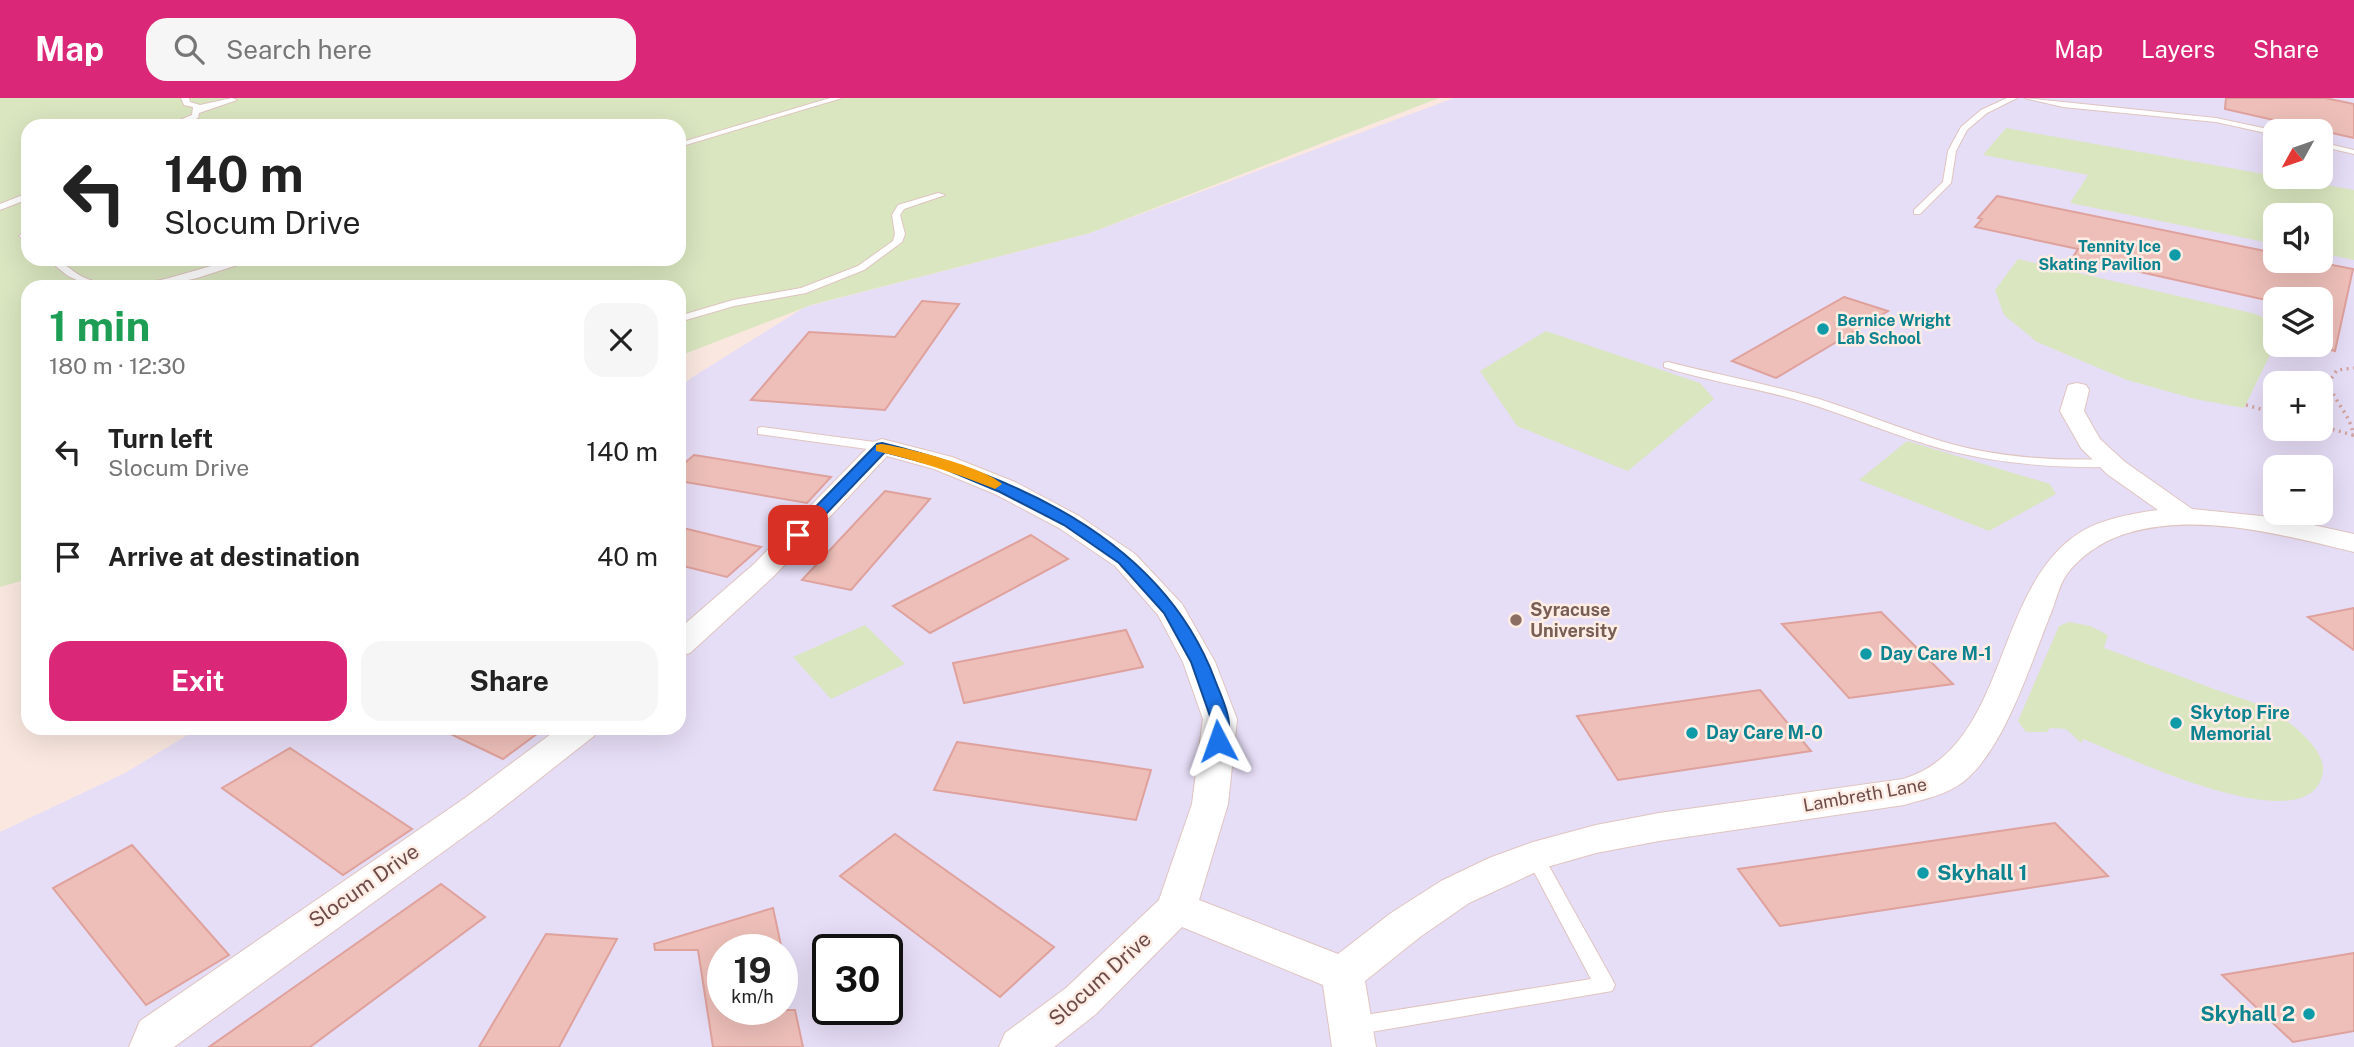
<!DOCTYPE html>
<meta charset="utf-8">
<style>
body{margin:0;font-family:"Public Sans",sans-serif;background:#f6f6f6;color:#222;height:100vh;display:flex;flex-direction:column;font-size:26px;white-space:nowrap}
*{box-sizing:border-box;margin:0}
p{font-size:23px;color:#767676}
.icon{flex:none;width:38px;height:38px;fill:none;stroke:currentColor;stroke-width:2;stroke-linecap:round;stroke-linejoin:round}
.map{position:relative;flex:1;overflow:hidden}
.details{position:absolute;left:21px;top:182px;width:665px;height:455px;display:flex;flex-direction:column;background:#fff;border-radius:21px;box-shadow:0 7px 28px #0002}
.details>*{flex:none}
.top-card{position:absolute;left:21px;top:21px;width:665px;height:147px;border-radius:21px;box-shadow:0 7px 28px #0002;background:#fff;color:#222;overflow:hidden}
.needle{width:46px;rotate:230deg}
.controls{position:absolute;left:2263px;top:21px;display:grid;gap:14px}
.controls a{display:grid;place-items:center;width:70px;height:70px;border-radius:14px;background:#fff;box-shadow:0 7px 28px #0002;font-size:35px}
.speed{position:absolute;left:707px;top:836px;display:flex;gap:14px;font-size:35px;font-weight:700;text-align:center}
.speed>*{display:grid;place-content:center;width:91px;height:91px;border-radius:50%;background:#fff;box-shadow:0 7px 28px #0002;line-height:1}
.speed small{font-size:18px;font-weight:400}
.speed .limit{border:4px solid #111;border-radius:10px;background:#fff;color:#111}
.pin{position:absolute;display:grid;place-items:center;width:60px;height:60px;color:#fff;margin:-30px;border-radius:14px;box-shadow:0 4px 10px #0006}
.me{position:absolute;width:77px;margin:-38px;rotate:356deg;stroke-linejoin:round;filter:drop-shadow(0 0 5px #0008)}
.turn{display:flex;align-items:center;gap:24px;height:147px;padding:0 28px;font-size:32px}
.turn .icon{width:91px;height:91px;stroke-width:2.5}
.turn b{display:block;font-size:49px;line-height:60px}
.round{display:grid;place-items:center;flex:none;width:74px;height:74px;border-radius:21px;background:#f6f6f6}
.overview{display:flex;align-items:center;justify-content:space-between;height:119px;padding:0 28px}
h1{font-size:42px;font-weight:700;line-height:52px;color:#1e9e55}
.cta{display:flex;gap:14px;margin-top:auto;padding:14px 28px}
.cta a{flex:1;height:80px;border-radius:21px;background:#db2777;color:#fff;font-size:28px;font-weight:700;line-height:80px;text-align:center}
.cta a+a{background:#f6f6f6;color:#222}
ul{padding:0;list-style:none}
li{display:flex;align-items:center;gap:21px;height:105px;padding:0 28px}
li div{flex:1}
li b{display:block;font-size:26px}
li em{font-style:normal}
header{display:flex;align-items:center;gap:42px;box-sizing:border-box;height:98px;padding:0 35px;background:#db2777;color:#fff}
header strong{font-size:33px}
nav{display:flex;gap:38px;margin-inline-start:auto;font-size:24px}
.search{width:490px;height:63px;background:#f6f6f6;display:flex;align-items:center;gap:18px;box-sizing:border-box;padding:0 24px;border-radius:21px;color:#767676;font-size:26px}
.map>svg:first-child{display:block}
.education{fill:#e6ddf6;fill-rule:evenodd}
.green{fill:#dae6c0;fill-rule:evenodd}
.building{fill:#eebfb9;stroke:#dfa19b;stroke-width:2}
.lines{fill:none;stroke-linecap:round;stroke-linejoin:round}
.lane-casing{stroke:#dfc5c0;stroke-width:2}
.street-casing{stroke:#dfc5c0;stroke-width:2}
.path{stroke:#d2a39d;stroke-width:3.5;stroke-dasharray:2 4.5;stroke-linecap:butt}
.lane{fill:#fff;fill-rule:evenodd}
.street{fill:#fff;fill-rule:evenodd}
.route{fill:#1a73e8;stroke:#114b97;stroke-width:2}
.slow{fill:#f59e0b}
.culture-dot{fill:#0f9aa8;stroke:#feede5;stroke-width:2.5}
.education-dot{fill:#8d6e63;stroke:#feede5;stroke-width:2.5}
.labels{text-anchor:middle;stroke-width:5;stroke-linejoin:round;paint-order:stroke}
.far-culture-label{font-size:16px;font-weight:bold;fill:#0d838f;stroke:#feede5;text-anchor:end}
.education-label{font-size:18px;font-weight:bold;fill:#785e54;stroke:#feede5;text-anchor:start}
.culture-label{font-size:18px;font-weight:bold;fill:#0d838f;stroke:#feede5;text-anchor:start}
.street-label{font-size:18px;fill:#6f4c49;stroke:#feede5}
.near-culture-label{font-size:21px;font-weight:bold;fill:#0d838f;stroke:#feede5;text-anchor:start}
.near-street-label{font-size:21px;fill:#6f4c49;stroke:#feede5}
</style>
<header>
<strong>Map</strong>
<div class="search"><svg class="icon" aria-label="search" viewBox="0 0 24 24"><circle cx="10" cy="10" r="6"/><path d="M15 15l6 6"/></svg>Search here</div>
<nav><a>Map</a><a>Layers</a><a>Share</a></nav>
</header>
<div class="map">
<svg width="2354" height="949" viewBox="0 0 2354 949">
<rect width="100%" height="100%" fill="#fae8e0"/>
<path class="education" d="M1454 0H2354V949H0V734L125 675 199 630H679V290L691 280 805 209 1090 135ZM2275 33H2320V79H2275ZM2275 117H2320V163H2275ZM2275 201H2320V247H2275ZM2275 285H2320V331H2275ZM2275 369H2320V415H2275ZM723 852H782V912H723ZM828 852H887V912H828Z"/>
<path class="green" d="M0 0H1439L1090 135 811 207 679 258V189H28V481L0 489ZM28 28H679V161H28Z
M2006 30 2354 92V162L2321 155 2320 117H2275V146L2070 105 2088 77 1983 57Z
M2018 161 2256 216 2275 226V247L2244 310 2195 301 2127 282 2037 244 2004 217 1995 192Z
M1546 233 1700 285 1714 301 1628 373 1517 328 1480 273Z
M1907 343 2050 386 2056 396 1989 433 1859 382Z
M2069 524 2090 528 2108 537 2104 550C2140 563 2177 577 2214 591 2237 599 2263 606 2283 620 2298 631 2325 653 2323 673 2314 750 2121 656 2083 641L2081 645 2066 631 2050 630 2047 634H2026L2018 623 2059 528Z
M865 527 905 566 831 601 793 559Z"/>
<path class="building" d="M2226 0H2325L2354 6V40L2225 11Z
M1997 98 2275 155V163H2312L2353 171 2335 253 2309 247H2320V201H2275V204L2073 159 2078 151 1975 129 1982 121 1978 120Z
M1844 199 1888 213 1776 280 1732 263Z
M922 203 959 206 885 312 751 302 809 234 895 239Z
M694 357 831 379 807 405 679 383V370Z
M885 393 930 401 851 492 802 482Z
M679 429 761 449 727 479 679 467Z
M1031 437 1068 461 930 535 893 508Z
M2354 510V552L2308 519Z
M1881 514 1953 586 1849 600 1782 526Z
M1126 532 1143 569 964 605 953 565Z
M1760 592 1811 653 1618 682 1577 618Z
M438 630H545L503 661Z
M957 644 1104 665 1151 672 1136 722 934 692Z
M290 650 412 731 343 777 222 690Z
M2055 725 2108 778 1780 828 1738 771Z
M895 736 920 754 1054 849 1000 899 840 778Z
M132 747 229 857 146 907 53 790Z
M441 786 485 819 310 949H209Z
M773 810 782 852H723V912H795L803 949H713L698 852H655L654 846Z
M546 836 617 841 559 949H479Z
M2354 855V933L2293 944 2222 877Z"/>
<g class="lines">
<defs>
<path id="lane" d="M181 0H189L190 4 200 7 232 0 237 2 199 15 198 20 176 28H165L192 17 193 9 184 7Z
M830 0H842L679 49V45Z
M2007 0H2017L1987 15 1967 32 1956 53 1951 85 1920 116H1914V112L1943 84 1948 53 1961 29 1981 12Z
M2025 0 2216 20 2277 33H2275V37L2216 24 2063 9Z
M2320 44 2354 52V56L2320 48Z
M28 95V101L0 112V106Z
M938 95 945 97 904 111 900 117 905 136 902 144 864 172 806 195 734 208 679 224V218L733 202 801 190 858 168 893 143 895 136 892 117 898 107Z
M24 135 28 137V146L19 138Z
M47 161C63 161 71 174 85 180 98 186 114 186 128 186 172 186 212 161 256 161L197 180 156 189 90 188 68 178Z
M1668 264C1718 277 1769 286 1819 301 1863 315 1906 333 1951 346 2003 360 2057 363 2111 361L2117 365 2111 369C2055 370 2001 366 1946 352 1898 339 1852 319 1804 304 1758 290 1710 284 1664 269V265Z
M762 329 882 345 888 349 882 353 758 336V330Z
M1534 750 1540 752 1612 881 1615 887 1612 893 1353 937 1346 934 1343 928 1346 922 1353 919 1591 881 1525 757 1528 752Z"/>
<path id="street" d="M2077 285 2086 287 2089 292 2084 313 2100 341 2125 364 2192 411 2281 420 2354 436V454C2283 437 2200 414 2128 435 2106 441 2081 457 2067 476 2059 487 2056 503 2051 515 2031 564 2005 651 1963 684 1946 697 1924 701 1904 707L1659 743 1596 755 1547 769 1469 805 1420 839 1365 883 1376 949H1332L1323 887 1182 829 1096 916 1054 949H999L1005 935 1066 890 1159 802 1192 706 1203 621 1183 564 1158 517 1115 468 1059 430 995 396 934 371 887 358 774 478 690 555 679 558V531L754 466 873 344 882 341 952 359 1015 384 1079 418 1135 456 1182 506 1215 564 1237 621 1228 706 1199 802 1338 856 1391 815 1441 783 1489 760 1533 744 1596 727 1659 715 1903 681C2006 650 1993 500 2072 440 2095 422 2129 416 2158 412L2107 376 2081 350 2060 313 2068 287Z
M559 630H599L594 638 491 719 174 949H129L140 923 465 700Z"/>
</defs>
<use href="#lane" class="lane-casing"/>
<use href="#street" class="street-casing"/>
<path class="path" d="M2246 307 2275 315
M2320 328 2353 337C2351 316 2333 304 2329 284L2337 272 2354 270"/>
<use href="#lane" class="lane"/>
<use href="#street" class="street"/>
</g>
<path class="route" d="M882 345C1017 378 1163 443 1215 582 1222 601 1237 627 1224 647H1211L1208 643 1211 621 1191 564 1164 515 1119 465 1064 427 1000 394 938 368 885 354 803 440H792L790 437 792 433 877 346Z"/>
<path class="slow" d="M881 346C906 349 986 370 1002 386L995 391 990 389C952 374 916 362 876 353V347Z"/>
<g class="culture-dot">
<circle cx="2175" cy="157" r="7"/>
<circle cx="1823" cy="231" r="7"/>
<circle cx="1866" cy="556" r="7"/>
<circle cx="2176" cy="625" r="7"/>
<circle cx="1692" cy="635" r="7"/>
<circle cx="1923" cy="775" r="7"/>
<circle cx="2309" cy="916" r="7"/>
</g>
<circle class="education-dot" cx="1516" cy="522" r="7"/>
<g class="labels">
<g class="far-culture-label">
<text x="2161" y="154">Tennity Ice<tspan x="2161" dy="18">Skating Pavilion</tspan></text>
<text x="1837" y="228" text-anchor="start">Bernice Wright<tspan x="1837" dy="18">Lab School</tspan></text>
</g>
<g class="education-label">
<text x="1530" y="518">Syracuse<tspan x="1530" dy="21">University</tspan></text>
</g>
<g class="culture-label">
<text x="1880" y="562">Day Care M-1</text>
<text x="2190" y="621">Skytop Fire<tspan x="2190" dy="21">Memorial</tspan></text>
<text x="1706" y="641">Day Care M-0</text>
</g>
<g class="street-label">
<text transform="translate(1865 697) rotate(-10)" y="6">Lambreth Lane</text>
</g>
<g class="near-culture-label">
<text x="1937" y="782">Skyhall 1</text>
<text x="2295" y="923" text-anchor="end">Skyhall 2</text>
</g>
<g class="near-street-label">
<text transform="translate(364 788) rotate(-35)" y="7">Slocum Drive</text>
<text transform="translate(1100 881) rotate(-42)" y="7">Slocum Drive</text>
</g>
</g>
</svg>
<div class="controls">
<a><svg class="needle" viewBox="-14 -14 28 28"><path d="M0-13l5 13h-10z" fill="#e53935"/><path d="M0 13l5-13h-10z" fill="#767676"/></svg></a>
<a><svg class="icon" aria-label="sound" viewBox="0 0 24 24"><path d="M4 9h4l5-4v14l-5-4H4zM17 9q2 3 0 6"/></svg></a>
<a><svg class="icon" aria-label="layers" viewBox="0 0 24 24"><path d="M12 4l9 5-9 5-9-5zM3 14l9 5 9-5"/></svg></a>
<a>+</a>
<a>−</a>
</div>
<div class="speed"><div>19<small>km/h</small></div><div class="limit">30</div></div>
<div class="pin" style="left:798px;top:437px;background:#d93025"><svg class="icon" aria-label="arrive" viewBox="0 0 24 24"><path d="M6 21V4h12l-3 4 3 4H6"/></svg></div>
<svg class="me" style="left:1218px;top:643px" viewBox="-20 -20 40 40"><path d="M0-17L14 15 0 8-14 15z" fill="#1a73e8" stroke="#fff" stroke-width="4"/></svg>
<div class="top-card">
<div class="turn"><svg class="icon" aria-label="left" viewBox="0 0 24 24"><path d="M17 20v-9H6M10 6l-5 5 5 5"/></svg><div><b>140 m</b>Slocum Drive</div></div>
</div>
<section class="details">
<div class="overview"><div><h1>1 min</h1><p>180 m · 12:30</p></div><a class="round"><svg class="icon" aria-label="close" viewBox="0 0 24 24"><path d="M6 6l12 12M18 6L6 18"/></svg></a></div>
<ul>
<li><svg class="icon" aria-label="left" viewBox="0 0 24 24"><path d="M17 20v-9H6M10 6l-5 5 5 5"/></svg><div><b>Turn left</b><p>Slocum Drive</p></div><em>140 m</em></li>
<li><svg class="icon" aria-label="arrive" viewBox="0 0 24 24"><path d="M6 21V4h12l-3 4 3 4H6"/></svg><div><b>Arrive at destination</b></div><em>40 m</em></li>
</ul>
<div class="cta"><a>Exit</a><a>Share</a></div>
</section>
</div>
